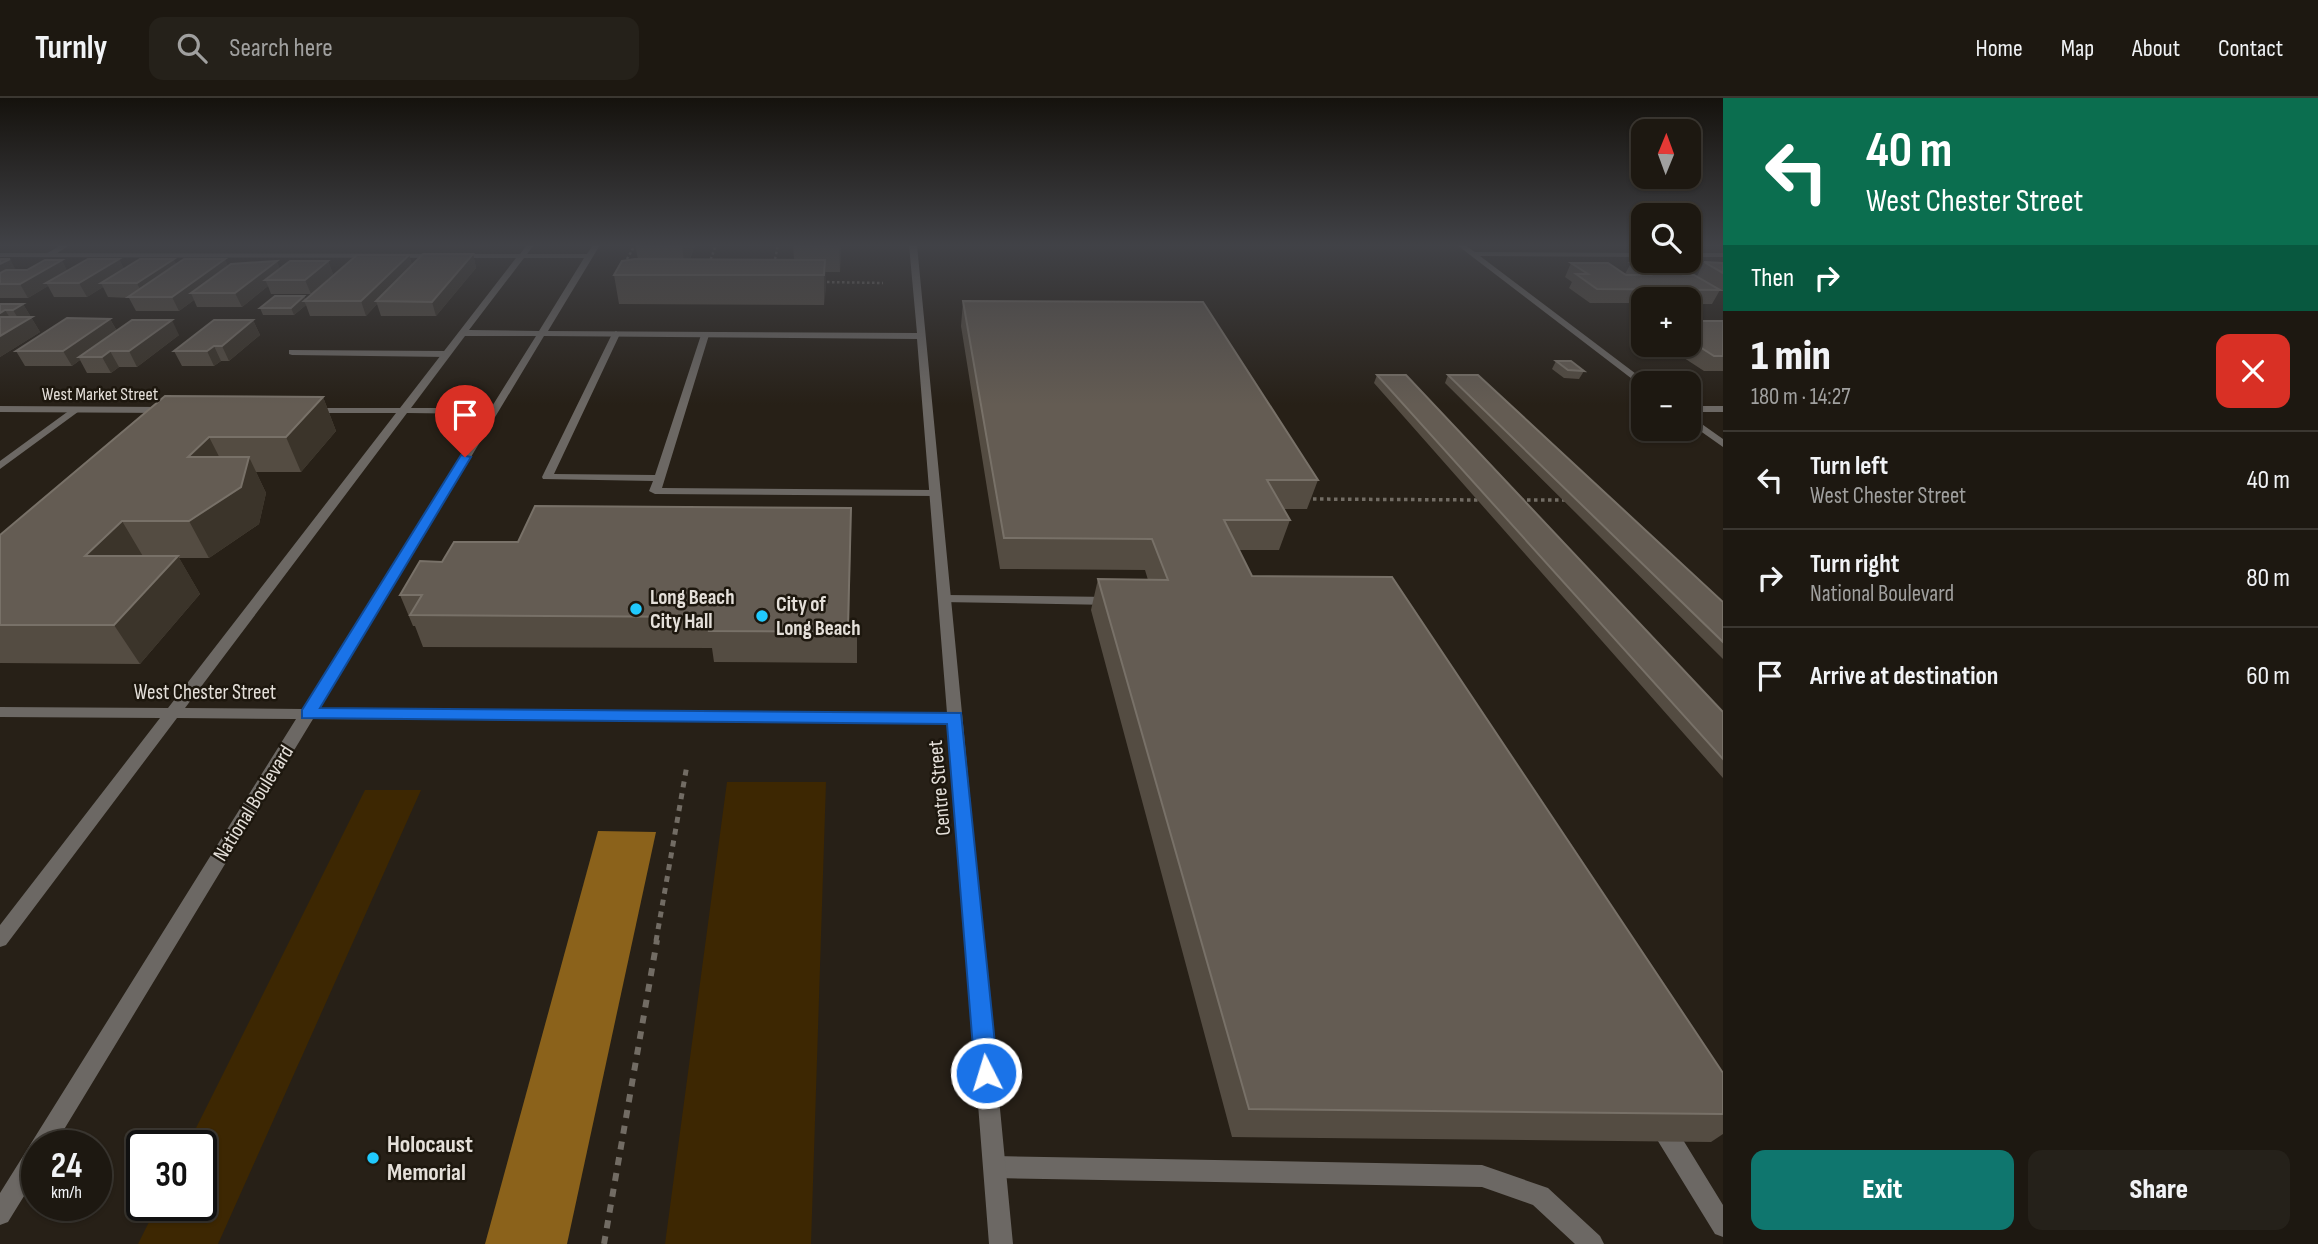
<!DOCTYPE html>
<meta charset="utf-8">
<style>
body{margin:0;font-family:"Sofia Sans Condensed",sans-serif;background:#25211a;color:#f1f3f6;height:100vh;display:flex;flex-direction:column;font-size:26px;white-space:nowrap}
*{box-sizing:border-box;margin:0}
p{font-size:23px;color:#a0a09f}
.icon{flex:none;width:38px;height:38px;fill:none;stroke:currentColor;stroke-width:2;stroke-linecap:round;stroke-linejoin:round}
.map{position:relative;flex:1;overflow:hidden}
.details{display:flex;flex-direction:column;background:#1d1811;width:595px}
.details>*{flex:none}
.hud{background:#0b6e4f;color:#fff;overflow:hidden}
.needle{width:46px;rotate:1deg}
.fabs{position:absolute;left:1631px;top:21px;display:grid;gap:14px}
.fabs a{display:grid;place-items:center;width:70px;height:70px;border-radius:14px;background:#1d1811;box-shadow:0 2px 5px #0004,0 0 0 2px #3b3731;font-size:35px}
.speed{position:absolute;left:21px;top:1032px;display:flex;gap:14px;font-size:35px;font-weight:700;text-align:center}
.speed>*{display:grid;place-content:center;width:91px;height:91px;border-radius:50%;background:#1d1811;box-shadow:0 2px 5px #0004,0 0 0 2px #3b3731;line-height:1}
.speed small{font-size:18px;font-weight:400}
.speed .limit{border:4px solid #111;border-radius:10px;background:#fff;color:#111}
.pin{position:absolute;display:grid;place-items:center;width:60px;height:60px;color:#fff;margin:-72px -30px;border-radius:50% 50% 50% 0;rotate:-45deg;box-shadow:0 0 7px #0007}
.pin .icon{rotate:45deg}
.me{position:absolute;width:77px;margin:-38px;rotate:355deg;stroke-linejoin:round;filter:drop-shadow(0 0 5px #0008)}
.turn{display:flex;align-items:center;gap:24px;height:147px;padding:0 28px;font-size:32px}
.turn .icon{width:91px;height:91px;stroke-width:2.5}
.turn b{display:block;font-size:49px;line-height:60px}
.then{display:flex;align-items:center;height:66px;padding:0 28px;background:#0003;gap:14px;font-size:26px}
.round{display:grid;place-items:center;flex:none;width:74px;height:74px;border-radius:14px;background:#25211a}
.summary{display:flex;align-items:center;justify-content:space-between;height:119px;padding:0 28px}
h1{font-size:42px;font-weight:800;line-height:52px}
.button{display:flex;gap:14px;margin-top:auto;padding:14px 28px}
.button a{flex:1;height:80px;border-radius:14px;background:#0f766e;color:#fff;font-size:28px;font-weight:800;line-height:80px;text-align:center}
.button a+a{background:#25211a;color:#f1f3f6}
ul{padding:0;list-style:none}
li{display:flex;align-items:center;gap:21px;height:98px;padding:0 28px;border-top:2px solid #3b3731}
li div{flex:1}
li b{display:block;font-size:26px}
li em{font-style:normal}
header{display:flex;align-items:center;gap:42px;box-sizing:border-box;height:98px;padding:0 35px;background:#1d1811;border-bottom:2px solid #3b3731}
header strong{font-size:33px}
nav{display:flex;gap:38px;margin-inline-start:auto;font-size:24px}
.search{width:490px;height:63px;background:#25211a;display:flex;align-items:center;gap:18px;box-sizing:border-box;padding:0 24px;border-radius:14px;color:#a0a09f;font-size:26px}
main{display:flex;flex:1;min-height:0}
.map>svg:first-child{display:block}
.green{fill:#3d2702}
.water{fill:#8b621b}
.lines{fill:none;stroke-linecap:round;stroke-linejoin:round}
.path-far3{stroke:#726c64;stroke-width:2.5;stroke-dasharray:2.5 2.5;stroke-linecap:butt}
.path-far2{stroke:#726c64;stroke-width:3.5;stroke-dasharray:3.5 3.5;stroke-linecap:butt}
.path-far1{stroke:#726c64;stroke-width:5;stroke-dasharray:6 6;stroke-linecap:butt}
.path{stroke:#726c64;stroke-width:6;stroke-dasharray:8 8;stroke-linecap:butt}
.service{fill:#6c6864;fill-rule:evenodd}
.minor{fill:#6c6864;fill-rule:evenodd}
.wall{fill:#544c42}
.shaded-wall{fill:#3b342a}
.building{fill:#645c53;stroke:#787168;stroke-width:2}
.route{fill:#1a73e8;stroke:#114b97;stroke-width:2}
.poi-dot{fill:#20c9fd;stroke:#1d170e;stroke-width:2.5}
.labels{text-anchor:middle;stroke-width:5;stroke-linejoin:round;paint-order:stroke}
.far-street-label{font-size:18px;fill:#e5e0da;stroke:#1d170e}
.poi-label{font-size:21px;font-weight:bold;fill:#e5e0da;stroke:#1d170e;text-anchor:start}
.street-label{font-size:21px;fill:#e5e0da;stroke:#1d170e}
.near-poi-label{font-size:24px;font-weight:bold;fill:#e5e0da;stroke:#1d170e;text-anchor:start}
</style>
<header>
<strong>Turnly</strong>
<div class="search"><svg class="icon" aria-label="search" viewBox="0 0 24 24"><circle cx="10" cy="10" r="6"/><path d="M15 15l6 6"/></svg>Search here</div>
<nav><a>Home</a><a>Map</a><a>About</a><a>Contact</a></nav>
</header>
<main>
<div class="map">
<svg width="1723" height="1146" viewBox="0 0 1723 1146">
<rect width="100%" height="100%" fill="#272017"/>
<path class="green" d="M93 147H495L479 150Z
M727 684H826L811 1146H665Z
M365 692H421L218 1146H138L157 1108H201V1048H187Z"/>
<path class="water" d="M598 733 656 734 567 1146H485Z"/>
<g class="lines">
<path class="path-far3" d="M627 161 635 147
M709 166 716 147
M774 166 778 147
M822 184 883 185"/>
<path class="path-far2" d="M1306 401 1483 402
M1520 402H1567"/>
<path class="path-far1" d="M656 843 687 667"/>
<path class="path" d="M604 1146 657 842"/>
<path class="service" d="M61 147H70L51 159 44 157Z
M616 233 620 236 554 376 655 377 701 237 705 234 709 237 662 390 935 392 941 395 935 398 655 396 649 393 653 383 543 381 542 379 612 236Z
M289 252 447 253 451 256 447 259 292 257 289 256Z
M74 309 82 311 0 371V363Z
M946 497 1112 499 1118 503 1112 507 941 504 940 501 941 498Z
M1661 1016 1669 1019 1723 1107V1139L1715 1136 1653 1035 1650 1027 1653 1019Z
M995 1058 1482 1067 1548 1090 1600 1138 1604 1146H1575L1533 1107 1482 1089 995 1080 987 1077 984 1069 987 1061Z"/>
<path class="minor" d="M527 147H534L527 156H587L593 147H600L548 233 917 235 909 147H917L1013 1146H989L948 625 313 621 54 1048H37V1077L8 1124 0 1127V1095L296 621 177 620 6 847 0 849V827L160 620 0 619V609L168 610 396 315H309L306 314V310H400L516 160 0 159V155L520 156ZM524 160H584L539 233 469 232ZM465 238H536L491 310H411ZM544 238 917 241 947 615 319 611ZM407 315 487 316 303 611 185 610Z
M1457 147H1465L1475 154 1643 155V159L1480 158 1648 285 1640 287Z
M1689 155H1723V159H1689Z
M0 308 167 309 172 312 167 315 0 314Z
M1689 308H1723V314H1689Z
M1689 317 1723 341V349L1689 325Z"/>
</g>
<path class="wall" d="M635 147H695L690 161H794L793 147H841L840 174H825L824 207 619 206 614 177 638 161Z
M473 156 476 170 436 218H381L377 206 366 218H310L306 207 294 217H263L260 210 304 198 306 202 409 157 412 167Z
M0 161 16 172 68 173 119 161 124 171 176 166 280 170 328 163 333 176 311 196H271L268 188 242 209H197L194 202 179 213H136L129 200 108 199 103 189 87 199H54L48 188 28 200H0Z
M1704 164 1723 165V193L1720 192 1712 206H1689V201H1643V205H1590L1569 190 1572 184 1565 179 1571 165 1625 176 1631 165 1683 177 1697 178Z
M963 203 1318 382 1307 411H1284L1290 422 1279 452H1239L1252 478 1723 975V1036L1711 1044 1232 1039 1091 512 1098 481 1148 482 1145 472 1000 471 961 228Z
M0 206H23L40 234 0 259Z
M110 221 117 233 179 237 137 269H119L111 275H87L80 262 72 268H25L16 253Z
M253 222 260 237 229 263H221L214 268H182L174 253Z
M1689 223H1723V273H1704L1681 258 1667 257 1652 247H1689Z
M1643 229V241L1638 238Z
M1556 263 1584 273 1579 281 1564 280 1552 271Z
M1377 277 1723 614V680L1374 285Z
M1448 277 1723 504V561L1445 285Z
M165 298 323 299 336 333 301 374H256L266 395 259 426 209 460H179L200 496 140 566 0 565V437Z
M851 410 849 527H857V565L714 564 712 550 423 549 415 528H413L400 497 442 464 518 444Z"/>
<path class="shaded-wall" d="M682 147H695L685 173Z
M839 147H841L840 174Z
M473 156 476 170 436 218 432 204Z
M409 157 413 170 376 203 377 206 366 218 361 203Z
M10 161 17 174 0 184V166Z
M119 161 126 175 101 185 103 189 87 199 79 185Z
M174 161 180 175 144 200 137 185Z
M225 161 231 175 191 195 194 202 179 213 172 199Z
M62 162 69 176 46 185 48 188 28 200 20 186Z
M825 162 826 191 824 207V177Z
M277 163 282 176 265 182 268 188 242 209 235 195Z
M328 163 333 176 311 196 305 182Z
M304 198 306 203H304L306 207 294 217 291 210Z
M23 206 40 234 0 259V238L21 225 13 212Z
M5 212 14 226 0 227V215Z
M110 221 118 235 79 259 80 262 72 268 63 253Z
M172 222 179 237 137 269 129 253Z
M253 222 260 237 229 263 222 248Z
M214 248 221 263 214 268 207 253Z
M110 253 119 269 111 275 102 259Z
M323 299 336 333 301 374 286 339Z
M209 339 227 374 188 359Z
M249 359 266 395 259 426 209 460 189 423Z
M851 410V440L849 534H848Z
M122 423 144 460 85 458Z
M178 458 200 496 140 566 114 527Z"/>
<path class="building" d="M423 156H473L432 204 376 203Z
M357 157H409L361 203H304Z
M0 161H10L0 166Z
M88 161H119L79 185H46Z
M140 161H174L137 185H101Z
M184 161H225L172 199H128Z
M635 161 825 162 824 177H614L622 163Z
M45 162H62L20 186H0V175L6 172H27Z
M277 163 235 195H191L231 166Z
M290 163H328L305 182H265Z
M1704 164 1723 165V175Z
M1571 165H1608L1626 177H1650L1631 165H1663L1683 177H1694L1720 192 1597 191 1576 176H1588Z
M275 198H304L291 210H260Z
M963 203 1203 204 1318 382H1267L1290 422H1224L1252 478 1392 479 1723 975V1016L1249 1011 1098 481 1168 482 1152 441 1004 440Z
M0 206H23L13 212H5L0 215Z
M0 219H32L0 238Z
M67 220 110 221 63 253H16Z
M132 222H172L129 253H110L102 259H79Z
M214 222H253L222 248H214L207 253H174Z
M1689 223H1723V258H1714L1689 242Z
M1556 263H1571L1584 273 1568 272Z
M1377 277H1406L1723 614V661Z
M1448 277H1478L1723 504V544Z
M165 298 323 299 286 339H209L188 359H249L241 389 189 423H122L85 458H178L114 527H0V437Z
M535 408 851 410 848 527H857V534L709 533 712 519 410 517 422 497H400L420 463 442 464 454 444H518Z"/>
<linearGradient id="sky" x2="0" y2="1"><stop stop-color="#15120d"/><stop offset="0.48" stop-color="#414247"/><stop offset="1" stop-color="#414247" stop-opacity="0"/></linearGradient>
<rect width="1723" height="307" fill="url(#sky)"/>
<path class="route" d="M461 357 471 359 320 610 961 615 998 975 995 983 986 987 978 983 975 975 947 626 302 620V612Z"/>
<g class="poi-dot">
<circle cx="636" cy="511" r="7"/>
<circle cx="762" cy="518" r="7"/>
<circle cx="373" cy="1060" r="7"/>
</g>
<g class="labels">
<g class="far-street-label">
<text x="100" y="302">West Market Street</text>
</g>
<g class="poi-label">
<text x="650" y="506">Long Beach<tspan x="650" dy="24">City Hall</tspan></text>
<text x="776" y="513">City of<tspan x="776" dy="24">Long Beach</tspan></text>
</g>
<g class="street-label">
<text x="205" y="601">West Chester Street</text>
<text transform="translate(939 690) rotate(-95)" y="7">Centre Street</text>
<text transform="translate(253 705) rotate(-58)" y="7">National Boulevard</text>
</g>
<g class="near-poi-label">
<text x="387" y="1054">Holocaust<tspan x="387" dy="28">Memorial</tspan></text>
</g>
</g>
</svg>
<div class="fabs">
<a><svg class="needle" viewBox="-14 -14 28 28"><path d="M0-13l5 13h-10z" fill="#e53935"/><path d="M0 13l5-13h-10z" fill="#a0a09f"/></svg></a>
<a><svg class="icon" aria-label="search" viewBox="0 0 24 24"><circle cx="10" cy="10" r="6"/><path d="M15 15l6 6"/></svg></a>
<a>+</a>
<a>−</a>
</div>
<div class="speed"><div>24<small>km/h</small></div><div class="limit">30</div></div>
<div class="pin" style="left:465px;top:359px;background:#d93025"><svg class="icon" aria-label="arrive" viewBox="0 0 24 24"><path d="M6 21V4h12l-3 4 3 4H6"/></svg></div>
<svg class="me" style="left:986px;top:975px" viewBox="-20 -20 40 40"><circle r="17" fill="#1a73e8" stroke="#fff" stroke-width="3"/><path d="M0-11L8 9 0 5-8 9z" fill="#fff"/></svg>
</div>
<section class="details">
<div class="hud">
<div class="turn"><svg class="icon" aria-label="left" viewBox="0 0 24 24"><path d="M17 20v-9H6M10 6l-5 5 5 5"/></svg><div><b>40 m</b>West Chester Street</div></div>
<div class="then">Then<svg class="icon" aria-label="right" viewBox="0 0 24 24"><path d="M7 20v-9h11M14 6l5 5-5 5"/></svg></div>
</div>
<div class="summary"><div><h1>1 min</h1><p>180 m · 14:27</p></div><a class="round" style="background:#d93025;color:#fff"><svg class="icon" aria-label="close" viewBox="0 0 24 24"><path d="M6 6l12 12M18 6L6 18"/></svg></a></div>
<ul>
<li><svg class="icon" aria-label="left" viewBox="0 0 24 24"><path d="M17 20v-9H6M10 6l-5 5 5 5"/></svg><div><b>Turn left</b><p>West Chester Street</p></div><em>40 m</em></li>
<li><svg class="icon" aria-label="right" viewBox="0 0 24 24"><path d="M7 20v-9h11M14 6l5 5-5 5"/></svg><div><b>Turn right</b><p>National Boulevard</p></div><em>80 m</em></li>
<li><svg class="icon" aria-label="arrive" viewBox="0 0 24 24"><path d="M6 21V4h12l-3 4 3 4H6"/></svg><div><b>Arrive at destination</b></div><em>60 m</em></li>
</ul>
<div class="button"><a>Exit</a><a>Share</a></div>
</section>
</main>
